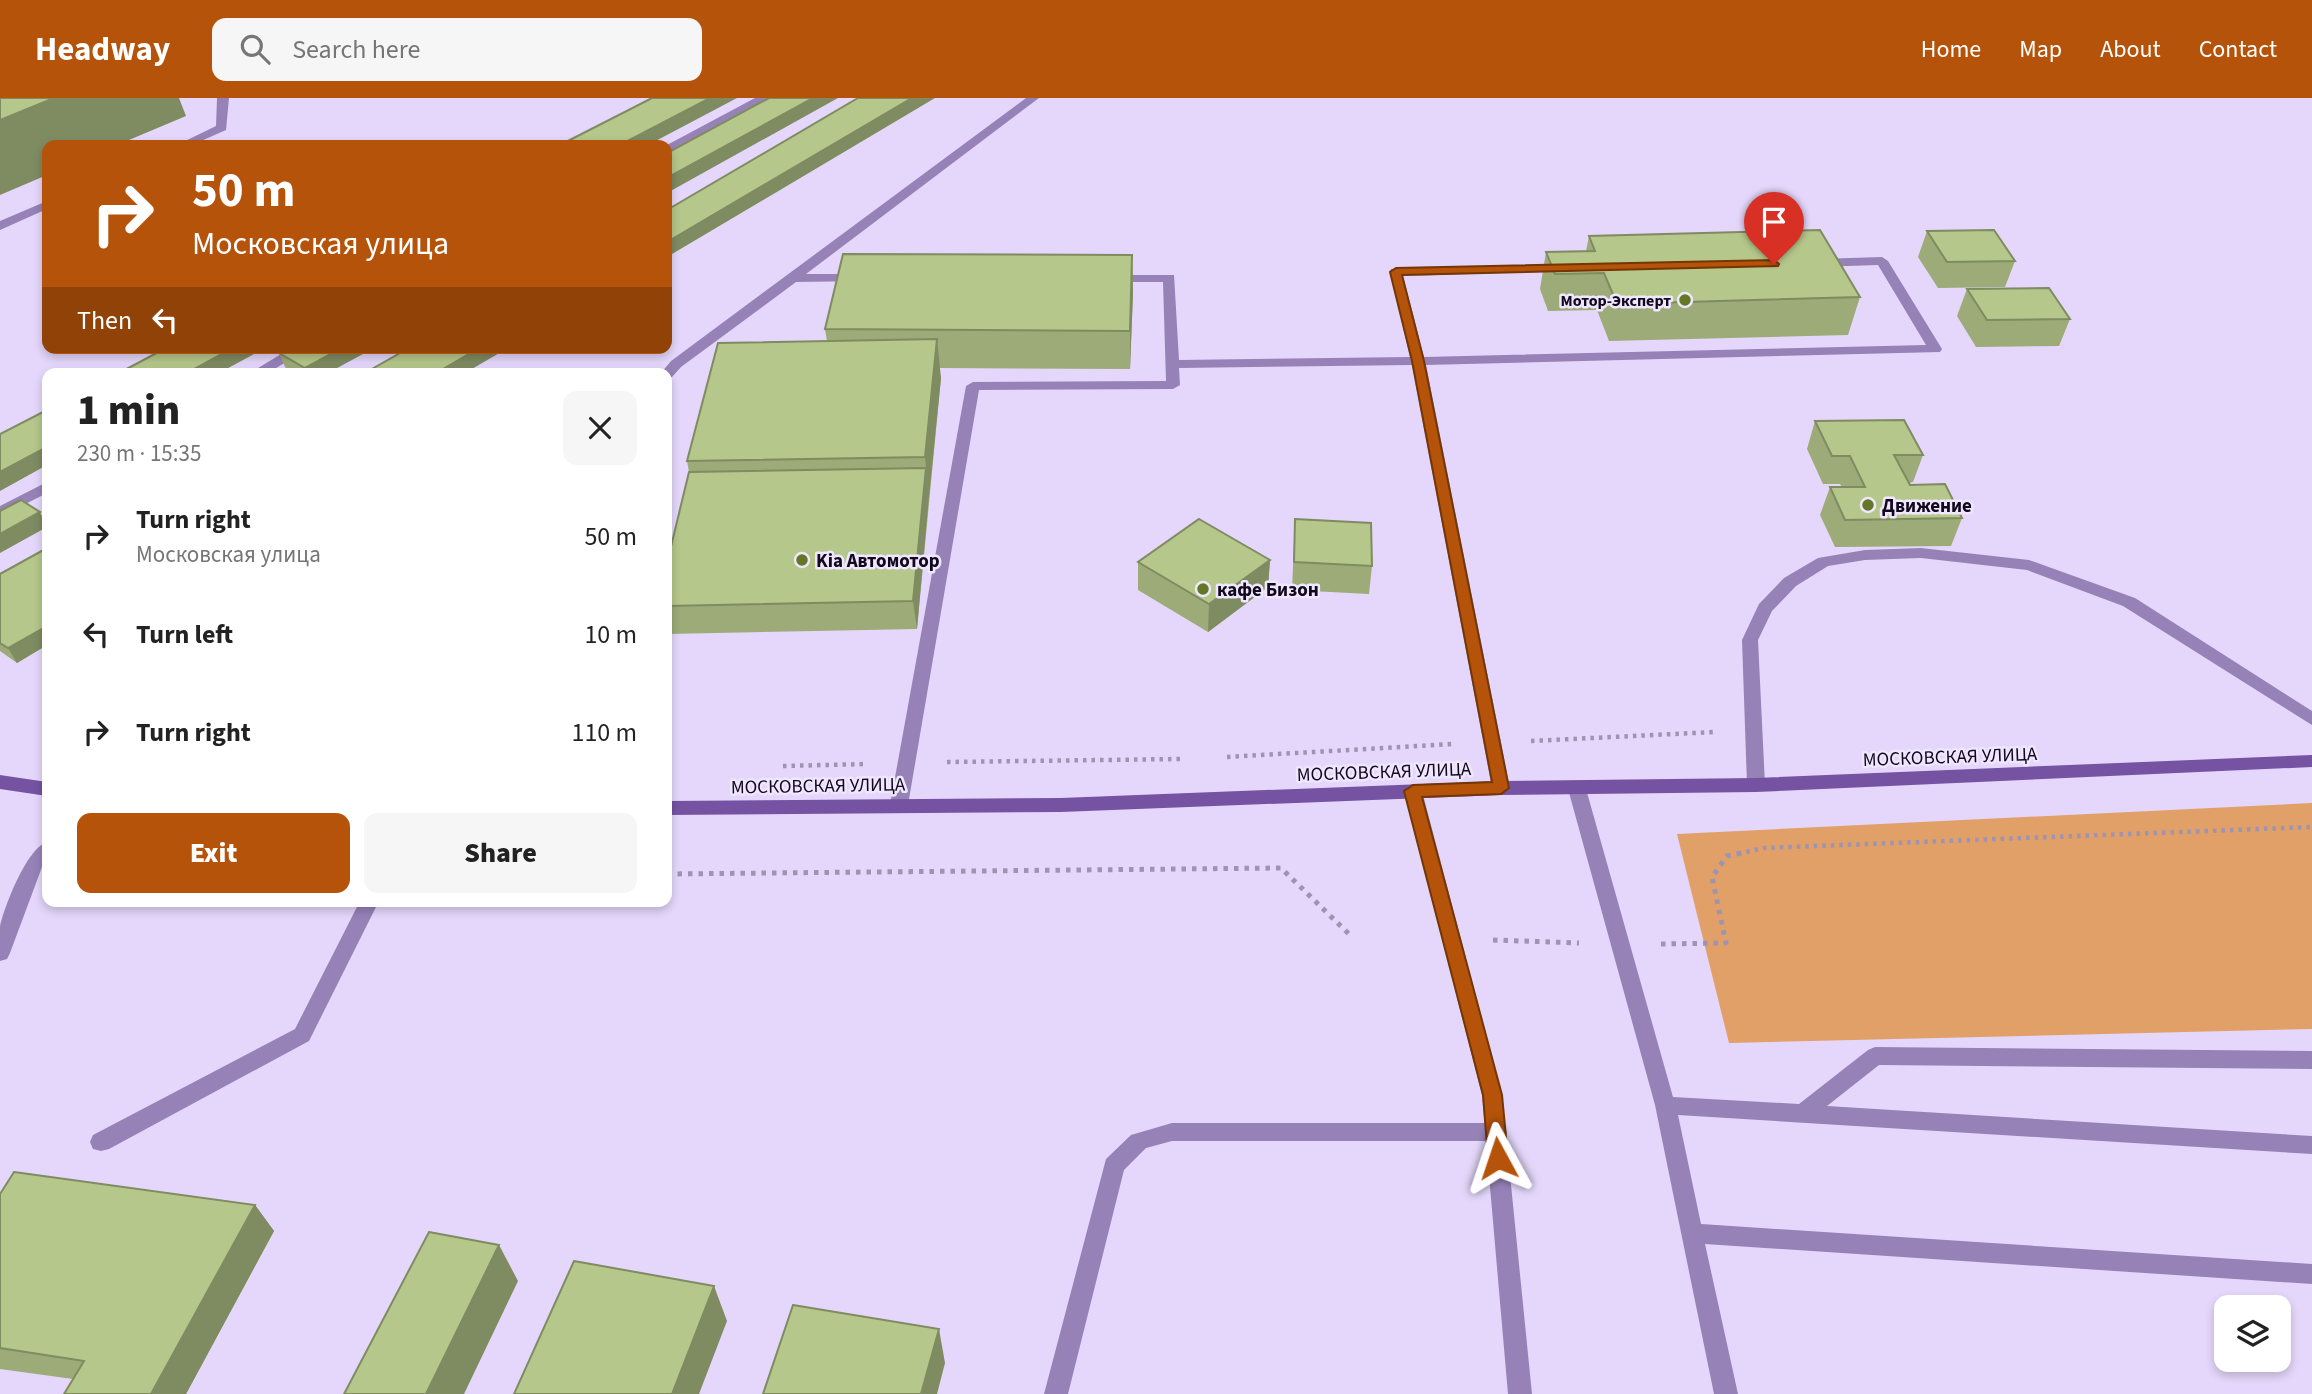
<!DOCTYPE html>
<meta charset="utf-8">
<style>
body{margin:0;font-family:"Source Sans 3",sans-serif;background:#f6f6f6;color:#222;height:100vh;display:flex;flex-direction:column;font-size:26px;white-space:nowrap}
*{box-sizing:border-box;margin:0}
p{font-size:23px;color:#767676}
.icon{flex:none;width:38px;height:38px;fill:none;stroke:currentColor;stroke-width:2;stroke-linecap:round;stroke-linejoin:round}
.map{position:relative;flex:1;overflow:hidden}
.sheet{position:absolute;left:42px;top:270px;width:630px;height:539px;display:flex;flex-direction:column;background:#fff;border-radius:14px;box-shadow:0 4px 10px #0003}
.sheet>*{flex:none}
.top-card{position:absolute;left:42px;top:42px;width:630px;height:214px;border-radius:14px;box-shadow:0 4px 10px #0003;background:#b45309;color:#fff;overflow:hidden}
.controls{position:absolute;left:2214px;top:1197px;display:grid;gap:14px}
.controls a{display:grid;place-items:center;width:77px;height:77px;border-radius:14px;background:#fff;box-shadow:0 4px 10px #0003;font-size:35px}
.pin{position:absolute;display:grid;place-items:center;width:60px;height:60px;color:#fff;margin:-72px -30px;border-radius:50% 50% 50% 0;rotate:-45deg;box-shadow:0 0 7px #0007}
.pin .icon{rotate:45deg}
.me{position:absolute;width:77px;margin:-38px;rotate:355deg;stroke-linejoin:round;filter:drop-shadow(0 0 5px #0008)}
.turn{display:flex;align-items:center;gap:24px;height:147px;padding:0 35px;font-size:32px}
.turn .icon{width:91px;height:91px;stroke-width:2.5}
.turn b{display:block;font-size:49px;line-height:60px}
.then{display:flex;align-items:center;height:66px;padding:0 35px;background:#0003;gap:14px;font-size:26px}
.round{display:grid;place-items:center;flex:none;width:74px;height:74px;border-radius:14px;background:#f6f6f6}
.head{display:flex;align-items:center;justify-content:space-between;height:119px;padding:0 35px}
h1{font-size:42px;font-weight:800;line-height:52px}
.cta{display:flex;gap:14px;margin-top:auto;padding:14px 35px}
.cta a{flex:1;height:80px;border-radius:14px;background:#b45309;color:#fff;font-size:28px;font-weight:800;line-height:80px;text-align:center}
.cta a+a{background:#f6f6f6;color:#222}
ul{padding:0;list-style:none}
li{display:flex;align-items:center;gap:21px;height:98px;padding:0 35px}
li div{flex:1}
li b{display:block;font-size:26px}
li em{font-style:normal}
header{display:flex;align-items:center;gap:42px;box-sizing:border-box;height:98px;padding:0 35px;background:#b45309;color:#fff}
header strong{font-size:33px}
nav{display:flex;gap:38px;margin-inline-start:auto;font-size:24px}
.search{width:490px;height:63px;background:#f6f6f6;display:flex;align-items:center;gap:18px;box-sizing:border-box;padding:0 24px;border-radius:14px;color:#767676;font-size:26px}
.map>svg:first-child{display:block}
.green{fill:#e0a067}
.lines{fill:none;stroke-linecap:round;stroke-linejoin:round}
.path-far1{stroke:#9f93b2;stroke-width:4.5;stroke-dasharray:3.5 5;stroke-linecap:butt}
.path{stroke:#9f93b2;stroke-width:5;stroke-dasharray:4.5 6;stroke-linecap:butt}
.service{fill:#9782b8;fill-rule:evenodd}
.minor{fill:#9782b8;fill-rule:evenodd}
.secondary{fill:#7553a2;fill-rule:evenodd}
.wall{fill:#9cab77}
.shaded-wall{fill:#7f8b61}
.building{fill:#b5c78a;stroke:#7f8b61;stroke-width:2}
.route{fill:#b45309;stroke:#753606;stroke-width:2}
.poi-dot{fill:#637727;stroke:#efe7ff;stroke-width:2.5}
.labels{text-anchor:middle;stroke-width:5;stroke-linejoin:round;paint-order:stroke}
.far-poi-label{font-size:16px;font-weight:bold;fill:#12091d;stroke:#efe7ff;text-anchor:end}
.poi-label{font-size:19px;font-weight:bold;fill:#12091d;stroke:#efe7ff;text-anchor:start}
.street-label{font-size:19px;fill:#12091d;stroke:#efe7ff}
</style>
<header>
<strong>Headway</strong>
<div class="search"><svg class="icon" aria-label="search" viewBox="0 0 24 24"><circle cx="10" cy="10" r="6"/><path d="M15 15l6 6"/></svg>Search here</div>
<nav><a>Home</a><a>Map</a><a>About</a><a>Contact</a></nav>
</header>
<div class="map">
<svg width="2312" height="1296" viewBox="0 0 2312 1296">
<rect width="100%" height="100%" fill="#e4d7fb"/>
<path class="green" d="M2312 705V931L1729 945 1677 736Z"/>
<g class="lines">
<path class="path-far1" d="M1531 643 1714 634
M1227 659 1452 646
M947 664 1180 661
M783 668 868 666
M1738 756 1763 750 2312 729"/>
<path class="path" d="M667 776 1281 770 1350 837
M1493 842 1579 845
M1661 846 1726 845 1712 779 1727 758 1746 754"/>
<path class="service" d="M217 0H229L226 32 192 47H177L216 28Z
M755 0H769L667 55V47Z
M1026 0H1039L806 176H862L867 177V183L796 184 681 269 672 279 667 280V275H661L671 263Z
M47 103V111L0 132V123Z
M1882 159 1888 163 1942 251 1940 254 1426 267 1510 690 1507 695H1495L1492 690 1412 267 1179 270 1180 287 1173 291 979 292 908 707 905 712H893L890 707 966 288 973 284 1166 283 1163 184H1110L1103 180 1105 177H1174L1179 262 1410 259 1390 174 1391 171 1565 166 1570 167V173L1403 178 1424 259 1926 247 1878 167 1817 169 1811 165 1817 161Z
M291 250H309L268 275H250Z
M47 384V395L0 419V408Z
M1921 450 2029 462 2135 500 2312 613V627L2123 508 2027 472 1921 460 1865 462 1828 468 1796 488 1772 513 1758 542 1765 687 1762 692H1750L1747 687 1742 542 1759 506 1784 480 1818 460 1865 452Z
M1577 684 1583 686 1586 691 1673 999 1799 1006 1868 952 1875 949 2312 953V971L1879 967 1827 1008 2312 1038V1056L1678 1017 1701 1126 2312 1166V1186L1705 1146 1738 1296H1714L1655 1007 1568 691 1571 686Z
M360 803H379L309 943 109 1051 101 1053 93 1051 90 1044 93 1037 295 931Z
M1172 1025H1496L1503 1027 1507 1034 1503 1041 1496 1043H1172L1146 1050 1124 1072 1068 1296H1044L1106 1061 1131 1037Z"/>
<path class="minor" d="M1413 686 1419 688 1422 693 1502 997 1532 1296H1508L1482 997 1404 693 1407 688Z
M47 744V763L42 769 10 855 7 861 0 863C0 852 0 840 0 829 4 809 27 750 47 744Z"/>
<path class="secondary" d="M2312 657V669L1756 694 1501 697 1061 714 667 717V703L1061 700 1501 683 1756 680Z
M0 677 47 684V698L0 691Z"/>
</g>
<path class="wall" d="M1927 133 2015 163 2005 189 1938 190 1918 159Z
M1589 138 1860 199 1848 237 1609 243 1597 212 1548 213 1540 191 1546 154 1586 153Z
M1132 157 1133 195 1130 271 939 270 941 280 917 531 667 536V465L689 374 687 363 827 243 825 231Z
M1967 191 2070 221 2059 248 1976 249 1957 218Z
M279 255 328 275H294L285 269Z
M1815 323 1923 357 1913 384 1909 385 1910 387 1962 420 1951 448 1835 449 1820 417 1830 389H1842L1840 386H1823L1807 351Z
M1295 421 1372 468 1369 496 1292 492Z
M47 450V547L17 565 0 553V476Z
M1270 462 1268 489 1208 534 1138 492V464Z
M0 1096 255 1107 274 1133 186 1296H64L73 1281 0 1271Z"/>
<path class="shaded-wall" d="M54 0H179L186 18 117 47H47V77L0 97V22Z
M710 0H737L648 47H620Z
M813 0H838L667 95V80Z
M912 0H935L667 159V144Z
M1132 157 1133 195 1130 271V233Z
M937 241 941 280 929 398 925 359Z
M233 250H265L219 275H187Z
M342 250H374L328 275H307L305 270Z
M479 250H508L465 275H436Z
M47 349V367L0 393V374Z
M926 370 929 398 917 531 913 503Z
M40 414 47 429 0 455V436Z
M1270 462 1268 489 1208 534 1209 506Z
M47 528V547L17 565 8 550Z
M255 1107 274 1133 186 1296H151Z
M499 1147 518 1183 464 1296H426Z
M714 1188 727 1223 699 1296H672Z
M939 1231 945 1265 937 1296H921Z"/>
<path class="building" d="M0 0H54L0 22Z
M652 0H710L620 47H560Z
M769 0H813L667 80V55Z
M858 0H912L667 144V112Z
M1820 132 1860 199 1617 206 1604 175 1555 176 1546 154 1595 153 1589 138Z
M1994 132 2015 163 1947 164 1927 133Z
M843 156 1132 157 1130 233 825 231Z
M2049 190 2070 221 1987 222 1967 191Z
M937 241 925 359 687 363 718 245Z
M166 250H233L187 275H119Z
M289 250H342L305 270 279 255Z
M409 250H479L436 275H365Z
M47 312V349L0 374V336Z
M1904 322 1923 357H1894L1910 387 1945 386 1962 420 1845 422 1830 389H1865L1850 358H1832L1815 323Z
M926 370 913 503 667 508V465L689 374Z
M21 402 40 414 0 436V413Z
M1199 421 1270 462 1209 506 1138 464Z
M1295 421 1371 425 1372 468 1294 464Z
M47 450V528L8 550 0 545V476Z
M14 1074 255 1107 151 1296H64L84 1263 0 1250V1096Z
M429 1134 499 1147 426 1296H344Z
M574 1163 714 1188 672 1296H514Z
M793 1207 939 1231 921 1296H763Z"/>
<path class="route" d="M1774 162 1779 166 1778 168 1402 177 1424 263 1509 690 1501 696 1422 699 1502 997 1508 1060 1505 1066 1498 1069 1491 1066 1488 1060 1483 997 1404 693 1413 687 1492 684 1412 263 1390 174 1396 170Z"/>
<g class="poi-dot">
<circle cx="1685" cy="202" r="7"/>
<circle cx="1868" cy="407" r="7"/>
<circle cx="802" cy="462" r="7"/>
<circle cx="1203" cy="491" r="7"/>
</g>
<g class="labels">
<g class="far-poi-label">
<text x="1671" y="208">Мотор-Эксперт</text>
</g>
<g class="poi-label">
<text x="1882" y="414">Движение</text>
<text x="816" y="469">Kia Автомотор</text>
<text x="1217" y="498">кафе Бизон</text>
</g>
<g class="street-label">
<text transform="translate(1950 658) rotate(-2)" y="7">МОСКОВСКАЯ УЛИЦА</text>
<text transform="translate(1384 673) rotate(-2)" y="7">МОСКОВСКАЯ УЛИЦА</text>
<text transform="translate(818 687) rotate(-1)" y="7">МОСКОВСКАЯ УЛИЦА</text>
</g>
</g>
</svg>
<div class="controls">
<a><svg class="icon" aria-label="layers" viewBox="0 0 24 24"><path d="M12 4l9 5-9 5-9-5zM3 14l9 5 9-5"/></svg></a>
</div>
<div class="pin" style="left:1774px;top:166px;background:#d93025"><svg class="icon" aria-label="arrive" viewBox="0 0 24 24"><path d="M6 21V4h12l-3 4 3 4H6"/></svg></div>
<svg class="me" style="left:1498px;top:1060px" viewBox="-20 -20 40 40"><path d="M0-17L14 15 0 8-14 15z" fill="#b45309" stroke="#fff" stroke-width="4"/></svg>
<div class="top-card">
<div class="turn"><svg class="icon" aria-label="right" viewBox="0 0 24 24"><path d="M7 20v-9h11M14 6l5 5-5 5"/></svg><div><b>50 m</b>Московская улица</div></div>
<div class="then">Then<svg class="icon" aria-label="left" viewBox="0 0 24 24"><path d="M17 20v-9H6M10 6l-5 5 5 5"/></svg></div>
</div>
<section class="sheet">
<div class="head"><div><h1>1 min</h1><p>230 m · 15:35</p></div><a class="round"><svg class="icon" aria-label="close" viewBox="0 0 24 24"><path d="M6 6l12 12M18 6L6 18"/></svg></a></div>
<ul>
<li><svg class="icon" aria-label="right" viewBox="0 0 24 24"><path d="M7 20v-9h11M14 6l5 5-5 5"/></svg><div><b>Turn right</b><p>Московская улица</p></div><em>50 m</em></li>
<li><svg class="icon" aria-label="left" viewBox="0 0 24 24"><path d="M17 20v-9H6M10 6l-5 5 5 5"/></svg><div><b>Turn left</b></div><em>10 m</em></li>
<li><svg class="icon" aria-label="right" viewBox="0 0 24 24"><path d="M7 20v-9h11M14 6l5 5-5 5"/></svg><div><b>Turn right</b></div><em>110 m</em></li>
</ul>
<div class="cta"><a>Exit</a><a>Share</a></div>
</section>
</div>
